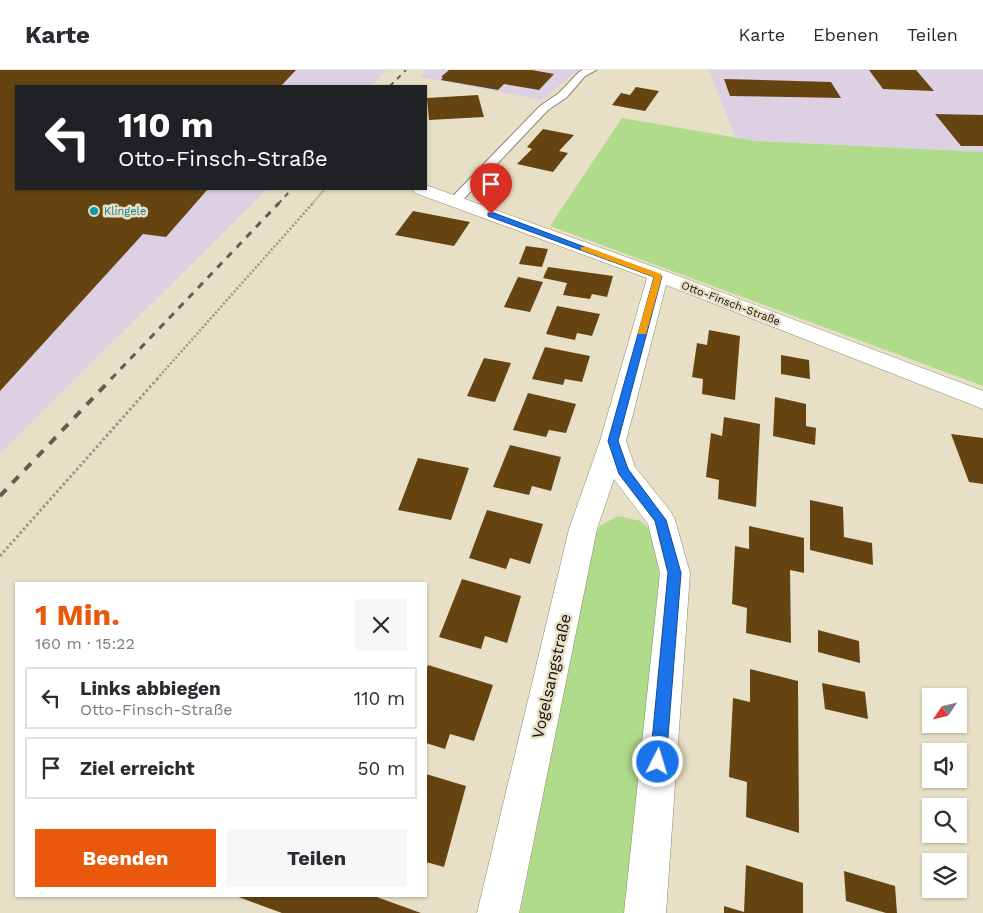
<!DOCTYPE html>
<html lang="de">
<meta charset="utf-8">
<style>
body{margin:0;font-family:"Work Sans",sans-serif;background:#f7f7f7;color:#2b2b33;height:100vh;display:flex;flex-direction:column;font-size:19px;white-space:nowrap}
*{box-sizing:border-box;margin:0}
p{font-size:16px;color:#7c7c81}
.icon{flex:none;width:28px;height:28px;fill:none;stroke:currentColor;stroke-width:2;stroke-linecap:round;stroke-linejoin:round}
.map{position:relative;flex:1;overflow:hidden}
.drawer{position:absolute;left:15px;top:512px;width:412px;height:315px;display:flex;flex-direction:column;background:#fff;border-radius:0px;box-shadow:0 1px 4px #0004}
.drawer>*{flex:none}
.hud{position:absolute;left:15px;top:15px;width:412px;height:105px;border-radius:0px;box-shadow:0 1px 4px #0004;background:#202124;color:#fff;overflow:hidden}
.needle{width:32px;rotate:235deg}
.fabs{position:absolute;left:922px;top:618px;display:grid;gap:10px}
.fabs a{display:grid;place-items:center;width:45px;height:45px;border-radius:0px;background:#fff;box-shadow:0 1px 4px #0004;font-size:25px}
.pin{position:absolute;display:grid;place-items:center;width:42px;height:42px;color:#fff;margin:-51px -21px;border-radius:50% 50% 50% 0;rotate:-45deg;box-shadow:0 0 5px #0007}
.pin .icon{rotate:45deg}
.me{position:absolute;width:55px;margin:-28px;rotate:5deg;stroke-linejoin:round;filter:drop-shadow(0 0 4px #0008)}
.turn{display:flex;align-items:center;gap:18px;height:105px;padding:0 20px;font-size:22px}
.turn .icon{width:65px;height:65px;stroke-width:2.5}
.turn b{display:block;font-size:35px;line-height:42px}
.round{display:grid;place-items:center;flex:none;width:52px;height:52px;border-radius:0px;background:#f7f7f7}
.headline{display:flex;align-items:center;justify-content:space-between;height:85px;padding:0 20px}
h1{font-size:30px;font-weight:700;line-height:38px;color:#ea580c}
.primary-button{display:flex;gap:10px;margin-top:auto;padding:10px 20px}
.primary-button a{flex:1;height:58px;border-radius:0px;background:#ea580c;color:#fff;font-size:20px;font-weight:700;line-height:58px;text-align:center}
.primary-button a+a{background:#f7f7f7;color:#2b2b33}
ul{padding:0;list-style:none}
li{display:flex;align-items:center;gap:15px;height:62px;margin:0 10px 8px;padding:0 10px;border:2px solid #e1e1e2;border-radius:0px}
li div{flex:1}
li b{display:block;font-size:19px}
li em{font-style:normal}
header{display:flex;align-items:center;gap:30px;box-sizing:border-box;height:70px;padding:0 25px;background:#fff;border-bottom:1px solid #e1e1e2}
header strong{font-size:24px}
nav{display:flex;gap:28px;margin-inline-start:auto;font-size:18px}
.map>svg:first-child{display:block}
.industrial{fill:#ded0e3}
.green{fill:#afdb8b}
.building{fill:#654412}
.lines{fill:none;stroke-linecap:round;stroke-linejoin:round}
.service-casing{stroke:#8d856e;stroke-width:2}
.minor-casing{stroke:#8d856e;stroke-width:1}
.path-far2{stroke:#9c9682;stroke-width:2;stroke-dasharray:1 1;stroke-linecap:butt}
.path-far1{stroke:#9c9682;stroke-width:2.5;stroke-dasharray:2 2;stroke-linecap:butt}
.path{stroke:#9c9682;stroke-width:3;stroke-dasharray:2.5 2.5;stroke-linecap:butt}
.service{fill:#fff;fill-rule:evenodd}
.minor{fill:#fff;fill-rule:evenodd}
.rail-far2{stroke:#625d4f;stroke-width:2;stroke-dasharray:5 5;stroke-linecap:butt}
.rail-far1{stroke:#625d4f;stroke-width:3;stroke-dasharray:7 7;stroke-linecap:butt}
.rail{stroke:#625d4f;stroke-width:4;stroke-dasharray:9 9;stroke-linecap:butt}
.route{fill:#1a73e8;stroke:#114b97}
.slow{fill:#f59e0b}
.culture-dot{fill:#0f9aa8;stroke:#e8e0c6;stroke-width:2}
.labels{text-anchor:middle;stroke-width:5;stroke-linejoin:round;paint-order:stroke}
.far-culture-label{font-size:11px;fill:#0d838f;stroke:#e8e0c6;text-anchor:start}
.far-street-label{font-size:11px;fill:#110e06;stroke:#e8e0c6}
.near-street-label{font-size:16px;fill:#110e06;stroke:#e8e0c6}
</style>
<header>
<strong>Karte</strong>
<nav><a>Karte</a><a>Ebenen</a><a>Teilen</a></nav>
</header>
<div class="map">
<svg width="983" height="843" viewBox="0 0 983 843">
<rect width="100%" height="100%" fill="#e8e0c6"/>
<path class="industrial" d="M0 0H387L371 16H16V119H267L0 384Z
M425 0H579L542 30 420 7Z
M709 0H983V82L756 71 735 67Z"/>
<path class="green" d="M622 48 756 71 983 82V316L550 156Z
M618 446 641 451 656 466 660 521 626 843H520L593 470 600 456Z"/>
<path class="building" d="M0 0H296L281 16H16V119H208L166 167 143 164 0 321Z
M449 0H532L554 4 539 20 504 14 498 20 441 10 443 7H441Z
M869 0H916L934 21 883 19Z
M724 9 831 12 841 28 730 26Z
M636 17 659 21 645 41 612 35 621 23 630 25Z
M478 25 484 47 429 50 427 28Z
M935 44 983 45V76H961Z
M543 59 574 65 559 81 568 83 553 102 517 94 532 79 527 77Z
M413 141 470 152 454 176 395 165Z
M526 176 548 179 542 197 519 194Z
M548 197 613 206 607 227 592 224 590 229 563 225 567 213 543 208Z
M518 207 543 212 530 242 504 237Z
M557 236 600 244 592 266 577 263 575 270 546 264Z
M709 260 740 266 735 330 702 324 703 309 692 307 697 273 707 275Z
M545 277 590 286 582 312 565 309 563 315 532 309Z
M781 285 809 290 810 309 781 304Z
M484 288 511 293 495 332 467 326Z
M528 323 576 334 566 363 549 360 546 367 513 360Z
M775 327 806 334V356L816 358 815 375 773 366Z
M724 347 760 354 756 437 718 429 719 410 706 407 711 363 722 366Z
M951 364 983 368V414L969 412Z
M510 375 561 387 551 421 532 416 529 425 493 417Z
M418 388 469 398 451 450 398 440Z
M810 430 843 437 844 467 872 473 873 495 810 480Z
M487 440 543 454 530 494 510 488 506 499 469 488Z
M749 456 804 468V503L790 500 791 573 746 563 747 538 732 534 735 476 749 479Z
M462 509 521 526 507 573 485 566 481 579 439 567Z
M818 560 859 571 860 593 818 582Z
M428 595 493 615 474 671 450 664 445 679 426 673V600Z
M750 599 798 611 799 763 746 747 747 712 729 707 733 628 750 632Z
M822 613 865 622 868 649 825 639Z
M426 704 466 716 444 797 426 792Z
M746 795 803 813V843H724V836L744 842Z
M844 801 895 816 897 843H886L846 831Z
M236 826H374L421 843H282Z"/>
<g class="lines">
<defs>
<path id="service" d="M583 0H596L585 6 567 27 548 40 459 134H451L449 131 451 128 540 36 559 23 579 2Z"/>
<path id="minor" d="M426 115 665 201 983 321V339L666 215 626 371 635 397 671 442 675 450 690 503 666 843H624L660 503 648 454 614 409 597 459 519 843H477L569 459 600 371 647 208 415 123 412 119H426Z"/>
</defs>
<use href="#service" class="service-casing"/>
<use href="#minor" class="minor-casing"/>
<path class="path-far2" d="M312 134 325 119"/>
<path class="path-far1" d="M157 309 313 133"/>
<path class="path" d="M0 486 158 308"/>
<use href="#service" class="service"/>
<use href="#minor" class="minor"/>
<path class="rail-far2" d="M390 16 406 0
M278 134 292 119"/>
<path class="rail-far1" d="M111 309 279 133"/>
<path class="rail" d="M0 426 112 308"/>
</g>
<path class="route" d="M488 143H494L662 206 618 371 628 399 666 450 681 503 666 692 663 697 658 699 653 697 650 692 668 503 655 451 619 404 608 371 654 207 488 146Z"/>
<path class="slow" d="M581 177H587L661 204 662 206 646 264H639L638 262 654 207 581 180Z"/>
<circle class="culture-dot" cx="94" cy="141" r="5"/>
<g class="labels">
<g class="far-culture-label">
<text x="104" y="145">Klingele</text>
</g>
<g class="far-street-label">
<text transform="translate(731 233) rotate(21)" y="4">Otto-Finsch-Straße</text>
</g>
<g class="near-street-label">
<text transform="translate(551 606) rotate(-77)" y="6">Vogelsangstraße</text>
</g>
</g>
</svg>
<div class="fabs">
<a><svg class="needle" viewBox="-14 -14 28 28"><path d="M0-13l5 13h-10z" fill="#e53935"/><path d="M0 13l5-13h-10z" fill="#7c7c81"/></svg></a>
<a><svg class="icon" aria-label="sound" viewBox="0 0 24 24"><path d="M4 9h4l5-4v14l-5-4H4zM17 9q2 3 0 6"/></svg></a>
<a><svg class="icon" aria-label="search" viewBox="0 0 24 24"><circle cx="10" cy="10" r="6"/><path d="M15 15l6 6"/></svg></a>
<a><svg class="icon" aria-label="layers" viewBox="0 0 24 24"><path d="M12 4l9 5-9 5-9-5zM3 14l9 5 9-5"/></svg></a>
</div>
<div class="pin" style="left:491px;top:144px;background:#d93025"><svg class="icon" aria-label="arrive" viewBox="0 0 24 24"><path d="M6 21V4h12l-3 4 3 4H6"/></svg></div>
<svg class="me" style="left:658px;top:692px" viewBox="-20 -20 40 40"><circle r="17" fill="#1a73e8" stroke="#fff" stroke-width="3"/><path d="M0-11L8 9 0 5-8 9z" fill="#fff"/></svg>
<div class="hud">
<div class="turn"><svg class="icon" aria-label="left" viewBox="0 0 24 24"><path d="M17 20v-9H6M10 6l-5 5 5 5"/></svg><div><b>110 m</b>Otto-Finsch-Straße</div></div>
</div>
<section class="drawer">
<div class="headline"><div><h1>1 Min.</h1><p>160 m · 15:22</p></div><a class="round"><svg class="icon" aria-label="close" viewBox="0 0 24 24"><path d="M6 6l12 12M18 6L6 18"/></svg></a></div>
<ul>
<li><svg class="icon" aria-label="left" viewBox="0 0 24 24"><path d="M17 20v-9H6M10 6l-5 5 5 5"/></svg><div><b>Links abbiegen</b><p>Otto-Finsch-Straße</p></div><em>110 m</em></li>
<li><svg class="icon" aria-label="arrive" viewBox="0 0 24 24"><path d="M6 21V4h12l-3 4 3 4H6"/></svg><div><b>Ziel erreicht</b></div><em>50 m</em></li>
</ul>
<div class="primary-button"><a>Beenden</a><a>Teilen</a></div>
</section>
</div>
